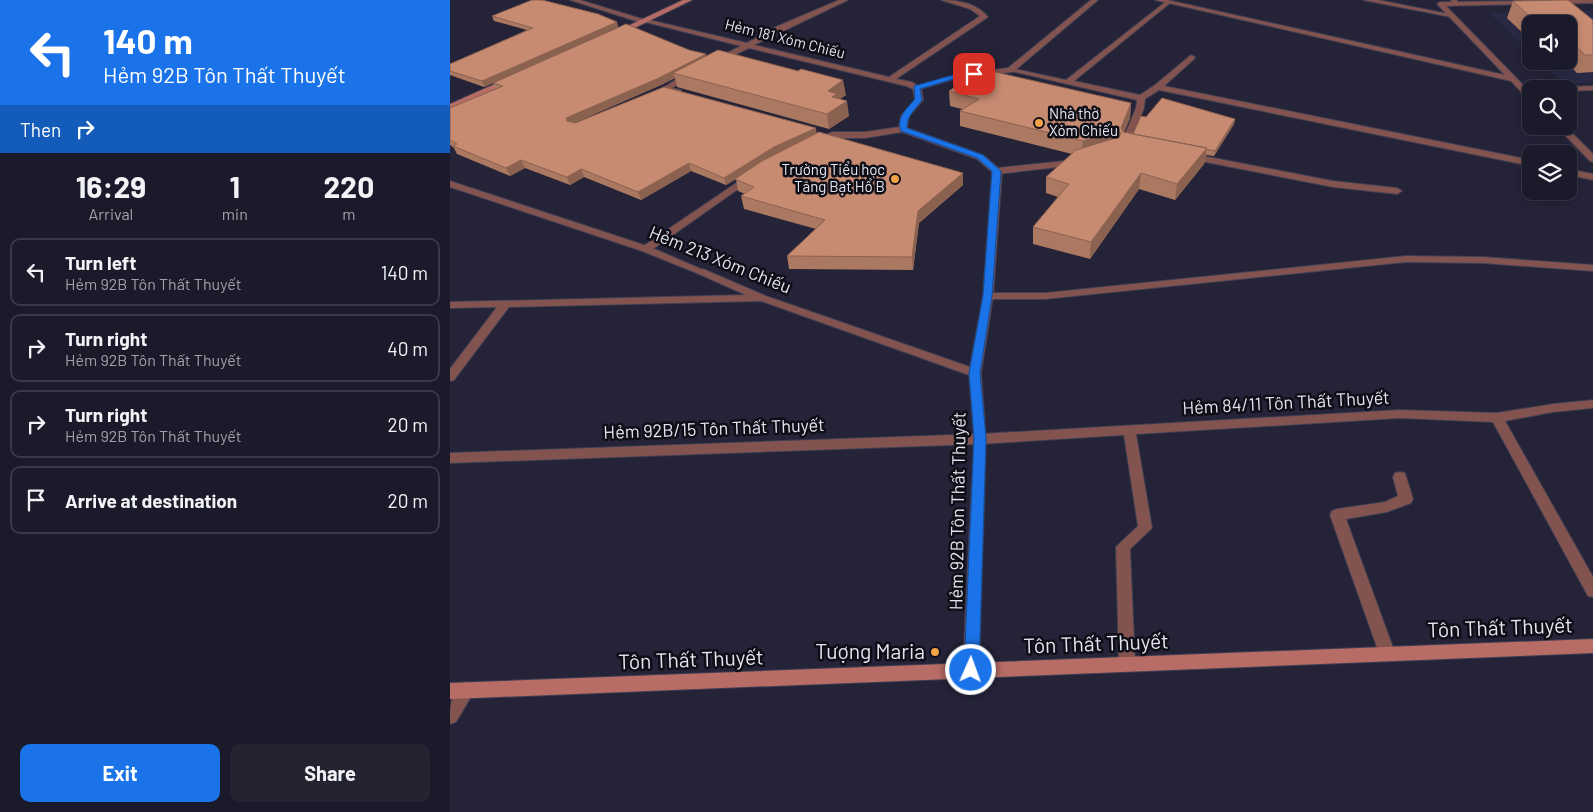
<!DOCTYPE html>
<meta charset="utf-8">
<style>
body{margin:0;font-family:Barlow,sans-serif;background:#242332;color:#f1f3f6;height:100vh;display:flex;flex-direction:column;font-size:19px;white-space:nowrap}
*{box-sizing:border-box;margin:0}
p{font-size:16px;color:#a0a1a8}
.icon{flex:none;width:28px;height:28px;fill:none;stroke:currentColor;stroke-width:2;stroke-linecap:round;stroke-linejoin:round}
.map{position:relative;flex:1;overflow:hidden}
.side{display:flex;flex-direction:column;background:#1b1a2a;width:450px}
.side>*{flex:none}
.guide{background:#1a73e8;color:#fff;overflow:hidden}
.tools{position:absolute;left:1072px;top:15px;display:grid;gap:10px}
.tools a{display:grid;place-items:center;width:55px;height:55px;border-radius:10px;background:#1b1a2a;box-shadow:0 2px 8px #0003,0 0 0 1px #393847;font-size:25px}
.pin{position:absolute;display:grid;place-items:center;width:42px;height:42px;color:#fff;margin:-21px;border-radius:10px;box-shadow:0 2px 8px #0006}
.me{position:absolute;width:55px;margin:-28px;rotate:2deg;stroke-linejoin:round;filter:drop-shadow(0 0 4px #0008)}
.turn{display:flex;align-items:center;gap:18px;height:105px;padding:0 20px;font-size:22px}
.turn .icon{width:65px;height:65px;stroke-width:2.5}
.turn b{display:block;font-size:35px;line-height:42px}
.then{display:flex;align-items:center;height:48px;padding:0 20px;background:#0003;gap:10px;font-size:19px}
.eta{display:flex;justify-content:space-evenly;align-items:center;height:85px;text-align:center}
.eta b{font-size:30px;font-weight:700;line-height:35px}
.action{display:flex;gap:10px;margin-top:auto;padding:10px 20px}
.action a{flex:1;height:58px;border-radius:10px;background:#1a73e8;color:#fff;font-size:20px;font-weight:700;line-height:58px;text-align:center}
.action a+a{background:#242332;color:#f1f3f6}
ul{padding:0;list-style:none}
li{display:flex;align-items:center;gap:15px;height:68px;margin:0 10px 8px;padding:0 10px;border:2px solid #393847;border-radius:10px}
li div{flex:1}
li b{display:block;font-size:19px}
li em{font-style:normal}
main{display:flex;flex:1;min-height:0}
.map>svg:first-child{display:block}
.built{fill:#2a2945}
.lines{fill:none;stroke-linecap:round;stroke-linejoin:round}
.lane-casing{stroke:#3f3e52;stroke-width:2}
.street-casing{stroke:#3f3e52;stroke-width:2}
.secondary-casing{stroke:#3f3e52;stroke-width:2}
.lane{fill:#83544f;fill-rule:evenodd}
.street{fill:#83544f;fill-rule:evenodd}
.secondary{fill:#b76c65;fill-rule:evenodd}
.wall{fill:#ab7862}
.shaded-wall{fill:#8b6150}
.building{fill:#c78b72;stroke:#8b6150}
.route{fill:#1a73e8;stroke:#114b97}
.poi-dot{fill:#f6a247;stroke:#0e0e17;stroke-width:2}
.labels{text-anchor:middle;stroke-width:5;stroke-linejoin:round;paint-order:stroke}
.far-street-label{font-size:15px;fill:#e4e4f3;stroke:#0e0e17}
.far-poi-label{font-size:15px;fill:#e4e4f3;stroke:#0e0e17;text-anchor:start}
.street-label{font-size:18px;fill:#e4e4f3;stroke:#0e0e17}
.near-street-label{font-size:21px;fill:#e4e4f3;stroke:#0e0e17}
.near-poi-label{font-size:21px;fill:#e4e4f3;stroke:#0e0e17;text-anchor:end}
</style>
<main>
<section class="side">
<div class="guide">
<div class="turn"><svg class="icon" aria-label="left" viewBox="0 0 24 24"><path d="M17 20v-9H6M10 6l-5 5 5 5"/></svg><div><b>140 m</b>Hẻm 92B Tôn Thất Thuyết</div></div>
<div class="then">Then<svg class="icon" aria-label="right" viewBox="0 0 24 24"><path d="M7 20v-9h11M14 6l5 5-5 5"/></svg></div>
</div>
<div class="eta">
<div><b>16:29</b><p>Arrival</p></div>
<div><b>1</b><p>min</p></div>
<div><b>220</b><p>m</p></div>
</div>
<ul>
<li><svg class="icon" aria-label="left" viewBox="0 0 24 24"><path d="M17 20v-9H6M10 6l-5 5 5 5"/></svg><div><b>Turn left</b><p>Hẻm 92B Tôn Thất Thuyết</p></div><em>140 m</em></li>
<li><svg class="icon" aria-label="right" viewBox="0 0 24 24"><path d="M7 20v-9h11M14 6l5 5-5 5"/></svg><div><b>Turn right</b><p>Hẻm 92B Tôn Thất Thuyết</p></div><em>40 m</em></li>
<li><svg class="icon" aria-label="right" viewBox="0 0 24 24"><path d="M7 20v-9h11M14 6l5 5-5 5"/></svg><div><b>Turn right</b><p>Hẻm 92B Tôn Thất Thuyết</p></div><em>20 m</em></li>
<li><svg class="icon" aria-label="arrive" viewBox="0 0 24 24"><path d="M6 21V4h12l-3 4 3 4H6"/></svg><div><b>Arrive at destination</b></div><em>20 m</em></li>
</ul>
<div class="action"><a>Exit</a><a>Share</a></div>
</section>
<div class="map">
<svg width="1143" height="812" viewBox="0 0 1143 812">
<rect width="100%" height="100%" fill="#242338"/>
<path class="built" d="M1143 11V83H1114L1090 61H1119V24H1081V53L1039 13Z"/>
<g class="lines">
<defs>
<path id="lane" d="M120 0H130L199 21 192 23Z
M641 0H648L563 72 508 78 467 90 463 88 507 74 558 68Z
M705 0H717L1055 75 987 4 990 2 1080 1 1081 2 1078 4 996 6 1081 93V99H1078L1061 81Z
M1143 0V3L1103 4 1100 2 1103 0Z
M1143 86V90L1119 91V89H1111L1115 87Z
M1106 126H1115L1143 154V162L1140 161Z
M624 160 629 163 627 165 547 174 542 171 547 168Z
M0 181 200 247 258 272 253 275 249 274 192 251 0 187Z
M956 256 1033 257 1143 265V271L1033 263 956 262 595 299H538L533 296 538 293H595Z
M1143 400V408L1103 412 1055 421 1143 577V597L1138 596 1043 422 950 418 686 434 702 528 680 549 685 664 683 669 677 671 671 669 669 664 666 547 688 526 674 435 530 444 0 463V453L530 434 950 410 1047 413 1103 404Z
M17 682 23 685 25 690 6 722 0 724C0 708 0 689 17 682Z"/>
<path id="street" d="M389 0H398L304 45 439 77 530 16 520 9 491 0C507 0 527 3 538 17L446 79 462 82 471 88 473 100 459 116 457 128 533 155 552 171 543 296 531 373 536 439 529 670 527 675 521 677 515 675 513 670 524 439 519 375 311 301 59 307 4 380 0 381V369L47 307 0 308V302L296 295 249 274 248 272 253 269 316 296 520 367 533 296 542 172 527 159 452 132 415 138H383L367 144 363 141 382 132H415L449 127 451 116 465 100 463 89 456 86 299 48 268 63 264 61 265 59 291 46 191 21 195 19 297 43 328 26Z
M718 0 721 2 720 3 624 81 690 95 705 85 741 55 745 57 744 59 714 86 1081 160V166L709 90 695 99 694 108 680 142 685 145 681 148 671 144 686 108 687 100 556 70 560 68 616 80Z
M913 0H928L1004 15 1001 17Z
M1001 0H1007L1008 4 1003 5Z
M238 72 245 74 222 88 231 90V94L211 89Z
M738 153 883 181 947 188 952 191 947 194 883 187 735 158 734 156Z
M1119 169 1143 174V180L1119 175Z
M301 173 304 174V178L200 251H192V247Z
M950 472 955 473 963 499 961 503 937 512 896 519 945 653 943 658 937 660 931 658 929 653 880 515 882 511 887 509 935 502 948 496 943 477 945 473Z"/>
<path id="secondary" d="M233 0H242L170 35 163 33Z
M56 79 63 81 0 109V104Z
M1143 639V653L0 699V683Z"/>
</defs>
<use href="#lane" class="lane-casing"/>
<use href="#street" class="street-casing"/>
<use href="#secondary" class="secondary-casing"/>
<use href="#lane" class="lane"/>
<use href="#street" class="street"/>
<use href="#secondary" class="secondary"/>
</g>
<path class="wall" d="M1063 1 1143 20V72L1127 73 1115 61H1119V24H1081V41L1057 18Z
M42 16 167 22 168 27 34 87 0 75V64L77 30 44 21Z
M256 56 396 95 390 99 399 116 379 129 227 87 225 78 211 85 124 123 367 133 513 173V185L469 223 463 270 339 269 337 256 366 229 294 209 291 196 295 194 288 191 286 179 276 185 241 171 191 200 134 177 120 185 75 168 60 176 7 154 4 148 0 145V108L46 90 43 83Z
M499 91 681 103 680 118 674 132 683 134 696 117 785 119 784 124 764 156 756 155 754 164 725 200 689 189 640 259 583 244V227L608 197 596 193V177L622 154 510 126V111L512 109 500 106Z"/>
<path class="shaded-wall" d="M167 22 168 27 34 87 32 81Z
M256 54 258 61 223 73 225 78 211 85 119 125 117 121 116 118Z
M393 80 396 95 388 100 397 101 399 116 379 129 377 114 378 91Z
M681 103 680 118 671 140V128Z
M785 119 784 124 764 156 765 151Z
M366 128 367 135 326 155 276 185 274 178 324 147Z
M665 129 663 144 632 156 633 141Z
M757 148 754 164 725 200 727 184Z
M71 160 75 168 60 176 56 168Z
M239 163 241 171 191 200 188 192Z
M131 169 134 177 120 185 117 177Z
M513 173V185L469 223 463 270 462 257 468 211Z
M691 173 689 189 640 259 641 242Z"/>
<path class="building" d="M82 0H92L148 14 167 22 32 81 0 71V64L83 28 42 16Z
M1118 0 1143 20V55H1135L1121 42H1119V24H1088L1063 1Z
M176 24 239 50 256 54 209 78 116 118 117 121 125 123 214 87 366 128 324 147 274 178 239 163 188 192 131 169 117 177 71 160 56 168 3 146 7 144 0 140V108L53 86 43 83Z
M268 50 348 71 351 69 393 80 378 91 387 94 382 97 397 101 377 114 223 73Z
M532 69 681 103 671 128 673 132 757 148 727 184 691 173 641 242 583 227 619 184 596 177 626 150 669 137 671 133 665 129 633 141 510 111 529 99 499 91Z
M712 98 785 119 765 151 756 149 757 148 683 134 691 116 696 117Z
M369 132 513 173 468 211 462 257 337 256 375 220 291 196 304 187 285 179 312 161Z"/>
<path class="route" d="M527 73V76L507 78 470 89 472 100C466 109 456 116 457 128L533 155 551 171 542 296 530 373 536 438 529 670 526 675 521 677 516 675 514 670 524 438 519 373 533 296 542 171 527 158 451 131C446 117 457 109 465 99L464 86 507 74Z"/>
<g class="poi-dot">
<circle cx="589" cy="123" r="5"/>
<circle cx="445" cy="179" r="5"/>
<circle cx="485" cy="652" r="5"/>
</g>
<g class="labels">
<g class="far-street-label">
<text transform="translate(335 39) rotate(14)" y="5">Hẻm 181 Xóm Chiếu</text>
</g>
<g class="far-poi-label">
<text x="599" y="119">Nhà thờ<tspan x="599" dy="17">Xóm Chiếu</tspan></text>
<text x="435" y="175" text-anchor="end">Trường Tiểu học<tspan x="435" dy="17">Tăng Bạt Hổ B</tspan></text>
</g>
<g class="street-label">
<text transform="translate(270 260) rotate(22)" y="6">Hẻm 213 Xóm Chiếu</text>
<text transform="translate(836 403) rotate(-3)" y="6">Hẻm 84/11 Tôn Thất Thuyết</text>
<text transform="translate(264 429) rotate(-2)" y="6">Hẻm 92B/15 Tôn Thất Thuyết</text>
<text transform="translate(508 511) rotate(-89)" y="6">Hẻm 92B Tôn Thất Thuyết</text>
</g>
<g class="near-street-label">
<text transform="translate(1050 628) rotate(-2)" y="7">Tôn Thất Thuyết</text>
<text transform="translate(646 644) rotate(-2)" y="7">Tôn Thất Thuyết</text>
<text transform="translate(241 660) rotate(-2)" y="7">Tôn Thất Thuyết</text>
</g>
<g class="near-poi-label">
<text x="475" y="659">Tượng Maria</text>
</g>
</g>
</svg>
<div class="tools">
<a><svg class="icon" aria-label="sound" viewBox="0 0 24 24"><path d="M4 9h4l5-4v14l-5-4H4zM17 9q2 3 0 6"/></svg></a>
<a><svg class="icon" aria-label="search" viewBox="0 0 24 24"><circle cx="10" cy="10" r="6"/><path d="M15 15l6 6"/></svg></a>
<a><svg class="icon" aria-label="layers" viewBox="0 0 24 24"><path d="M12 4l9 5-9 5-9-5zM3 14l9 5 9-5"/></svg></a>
</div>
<div class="pin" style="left:524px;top:74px;background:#d93025"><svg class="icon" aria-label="arrive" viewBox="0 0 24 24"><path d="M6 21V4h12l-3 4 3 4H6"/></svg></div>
<svg class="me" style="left:521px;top:670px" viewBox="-20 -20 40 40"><circle r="17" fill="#1a73e8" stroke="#fff" stroke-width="3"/><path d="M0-11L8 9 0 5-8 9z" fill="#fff"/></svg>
</div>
</main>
